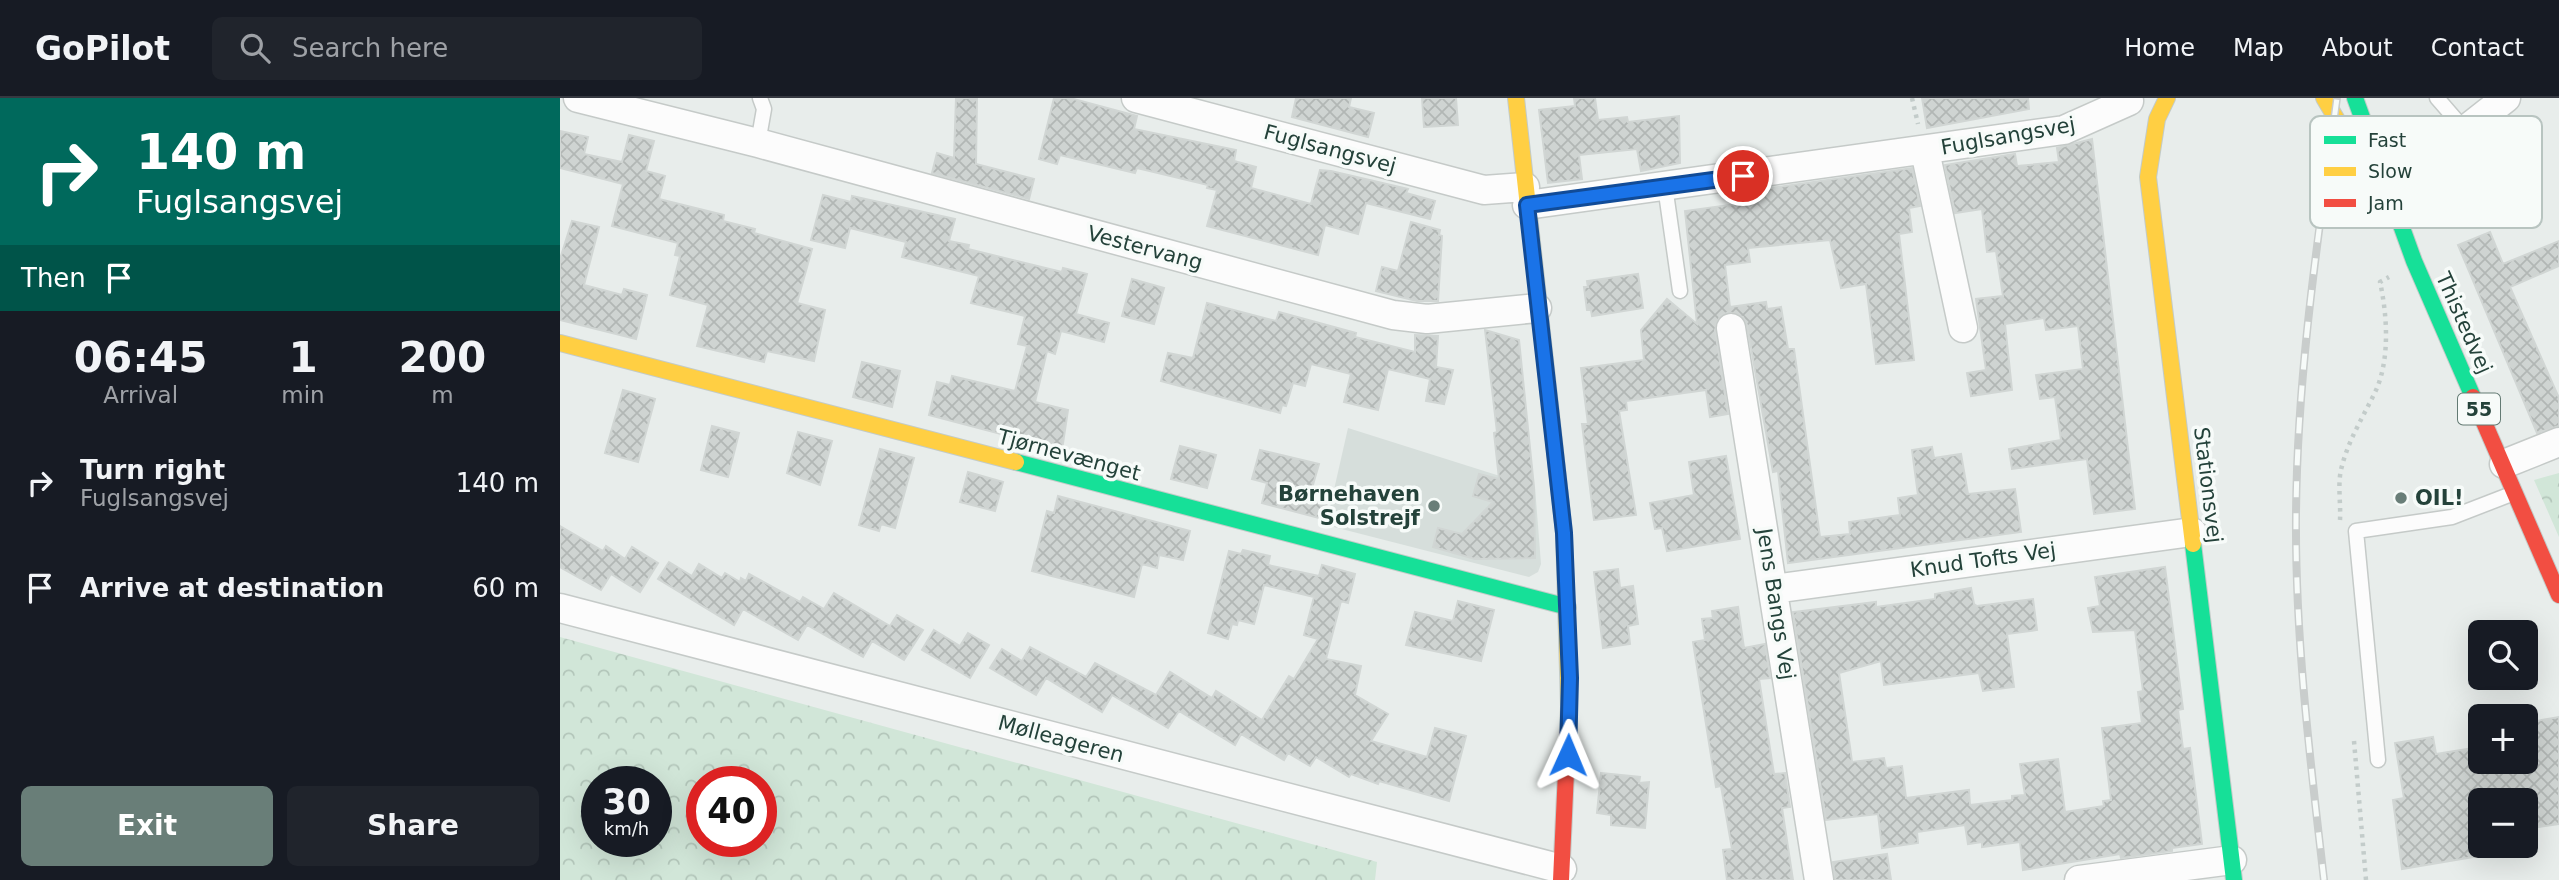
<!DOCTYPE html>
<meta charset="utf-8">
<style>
body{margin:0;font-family:"DejaVu Sans",sans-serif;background:#20242c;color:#f1f3f6;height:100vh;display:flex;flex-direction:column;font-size:26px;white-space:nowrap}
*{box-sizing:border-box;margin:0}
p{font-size:23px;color:#9ea1a6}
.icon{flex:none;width:38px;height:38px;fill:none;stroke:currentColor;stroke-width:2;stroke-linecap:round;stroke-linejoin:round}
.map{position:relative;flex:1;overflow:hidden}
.drawer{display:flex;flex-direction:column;background:#171b24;width:560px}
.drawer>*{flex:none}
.top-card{background:#00695c;color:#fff;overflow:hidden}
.buttons{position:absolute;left:1908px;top:522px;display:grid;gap:14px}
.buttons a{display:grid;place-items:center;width:70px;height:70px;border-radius:10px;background:#171b24;box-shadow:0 7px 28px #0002;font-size:35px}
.speed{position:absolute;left:21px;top:668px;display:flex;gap:14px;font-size:35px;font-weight:700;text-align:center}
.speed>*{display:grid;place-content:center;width:91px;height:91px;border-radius:50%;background:#171b24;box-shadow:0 7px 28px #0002;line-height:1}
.speed small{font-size:18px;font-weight:400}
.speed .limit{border:10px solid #d22;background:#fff;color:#111}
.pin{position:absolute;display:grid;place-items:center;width:60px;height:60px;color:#fff;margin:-30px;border:4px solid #fff;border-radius:50%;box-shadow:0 2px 7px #0007}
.me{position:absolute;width:77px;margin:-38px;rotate:1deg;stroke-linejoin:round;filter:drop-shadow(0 0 5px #0008)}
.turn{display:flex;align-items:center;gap:24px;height:147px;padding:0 21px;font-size:32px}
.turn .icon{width:91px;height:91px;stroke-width:2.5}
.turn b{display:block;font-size:49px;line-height:60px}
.then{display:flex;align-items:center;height:66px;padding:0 21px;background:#0003;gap:14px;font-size:26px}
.eta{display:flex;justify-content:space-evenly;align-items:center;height:119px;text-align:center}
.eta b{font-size:42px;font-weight:600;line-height:49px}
.button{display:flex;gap:14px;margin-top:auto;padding:14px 21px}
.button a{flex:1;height:80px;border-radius:10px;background:#697e78;color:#fff;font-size:28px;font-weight:600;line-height:80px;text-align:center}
.button a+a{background:#20242c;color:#f1f3f6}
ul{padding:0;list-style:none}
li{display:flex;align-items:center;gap:21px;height:105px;padding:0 21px}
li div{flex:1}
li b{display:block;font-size:26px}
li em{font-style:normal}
header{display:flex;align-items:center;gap:42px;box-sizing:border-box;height:98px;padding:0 35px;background:#171b24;border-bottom:2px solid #363941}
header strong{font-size:33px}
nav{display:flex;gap:38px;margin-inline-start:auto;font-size:24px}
.search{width:490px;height:63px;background:#20242c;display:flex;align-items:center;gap:18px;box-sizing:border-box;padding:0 24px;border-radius:10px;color:#9ea1a6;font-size:26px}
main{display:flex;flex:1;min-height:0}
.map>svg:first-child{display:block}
.built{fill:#d6dedb}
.forest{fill:url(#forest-crowns);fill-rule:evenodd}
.building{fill:url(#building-cross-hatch);stroke:#d1d6d4;stroke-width:2}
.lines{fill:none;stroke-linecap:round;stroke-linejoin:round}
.lane-casing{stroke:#c5cac8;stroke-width:17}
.street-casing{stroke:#c5cac8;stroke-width:31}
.fast-casing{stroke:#c3cbc8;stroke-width:18}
.slow-casing{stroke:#c3cbc8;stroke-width:18}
.jam-casing{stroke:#c3cbc8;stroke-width:18}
.path{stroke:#c3ccca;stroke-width:4.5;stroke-dasharray:3.5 5;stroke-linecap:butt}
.lane{stroke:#fcfcfc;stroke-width:14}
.street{stroke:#fcfcfc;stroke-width:28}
.fast{stroke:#16e098;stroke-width:16}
.slow{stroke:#ffcf43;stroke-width:16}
.jam{stroke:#f24e42;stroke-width:16}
.rail-casing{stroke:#c9cdcc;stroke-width:8}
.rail{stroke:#f7fbf9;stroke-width:5;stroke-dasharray:16;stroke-linecap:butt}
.route-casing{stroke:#114b97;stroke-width:18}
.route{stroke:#1a73e8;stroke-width:12}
.poi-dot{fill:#697e78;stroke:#f7fbf9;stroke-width:2.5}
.labels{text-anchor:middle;stroke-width:7;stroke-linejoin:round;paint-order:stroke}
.shield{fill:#f7fbf9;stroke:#637a73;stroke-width:2}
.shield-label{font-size:19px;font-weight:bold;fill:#24423a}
.street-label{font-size:21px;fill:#24423a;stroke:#f7fbf9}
.poi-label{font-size:21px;font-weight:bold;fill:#24423a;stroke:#f7fbf9;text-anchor:end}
.key{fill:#f7fbf9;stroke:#b8c4c0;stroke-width:2}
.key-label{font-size:19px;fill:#24423a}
</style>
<header>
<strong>GoPilot</strong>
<div class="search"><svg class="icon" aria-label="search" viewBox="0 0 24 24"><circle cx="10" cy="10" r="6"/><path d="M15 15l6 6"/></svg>Search here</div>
<nav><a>Home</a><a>Map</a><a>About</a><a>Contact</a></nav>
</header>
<main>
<section class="drawer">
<div class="top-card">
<div class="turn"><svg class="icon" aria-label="right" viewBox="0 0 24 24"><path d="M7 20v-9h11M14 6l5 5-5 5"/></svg><div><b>140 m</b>Fuglsangsvej</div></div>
<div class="then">Then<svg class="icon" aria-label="arrive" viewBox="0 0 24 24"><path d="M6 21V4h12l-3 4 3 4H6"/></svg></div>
</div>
<div class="eta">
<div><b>06:45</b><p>Arrival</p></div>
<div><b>1</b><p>min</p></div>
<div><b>200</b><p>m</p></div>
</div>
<ul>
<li><svg class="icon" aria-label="right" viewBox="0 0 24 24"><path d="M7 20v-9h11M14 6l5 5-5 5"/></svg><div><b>Turn right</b><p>Fuglsangsvej</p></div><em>140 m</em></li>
<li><svg class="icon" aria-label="arrive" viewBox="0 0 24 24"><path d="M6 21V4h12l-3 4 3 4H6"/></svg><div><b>Arrive at destination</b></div><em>60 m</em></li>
</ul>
<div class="button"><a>Exit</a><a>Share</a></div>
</section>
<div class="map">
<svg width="1999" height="782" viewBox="0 0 1999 782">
<defs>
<pattern id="forest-crowns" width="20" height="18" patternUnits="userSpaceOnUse" patternTransform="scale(1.75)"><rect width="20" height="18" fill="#d1e6d8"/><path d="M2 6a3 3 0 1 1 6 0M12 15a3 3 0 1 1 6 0" fill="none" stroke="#b3c6ba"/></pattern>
<pattern id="building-cross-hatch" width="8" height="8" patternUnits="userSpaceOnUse" patternTransform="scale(1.75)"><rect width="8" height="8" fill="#cfd4d2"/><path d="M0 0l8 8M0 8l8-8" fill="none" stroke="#b2b7b5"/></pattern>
</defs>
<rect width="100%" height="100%" fill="#e8edeb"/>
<path class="built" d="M788 330 975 389 981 466 978 474 969 479 766 427Z"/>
<path class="forest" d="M1999 375V439L1974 382Z
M0 539 817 764 815 782H0ZM37 684H96V744H37ZM142 684H201V744H142Z"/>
<path class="building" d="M396 0H417L416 66 474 81 469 101 372 75 377 55 394 60Z
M494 0H510L577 18 574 31 676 52 674 63 696 69 691 90 751 106 760 72 771 73 848 91 846 95 875 103 870 121 806 105 798 136 765 127 758 157 647 128 657 92 647 90 648 87 577 70 575 75 500 57 497 66 479 61Z
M736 0H791L789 9 814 15 808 39 732 19Z
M862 0H896L898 27 864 29Z
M1014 0H1035L1038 22 1067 19 1068 24 1119 18 1120 65 1081 73 1077 51 1019 57 1022 81 988 85 979 12 1015 8Z
M1362 0H1468L1469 11 1367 30Z
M0 33 28 39 24 56 62 64 69 37 94 43 86 73 105 78 99 101 164 117 163 123 195 131 194 135 252 151 237 205 265 212 254 263 207 253 204 264 137 248 148 207 110 197 120 158 115 157 118 145 52 128 63 86 0 70Z
M1532 41 1575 411 1534 416 1527 361 1452 371 1449 351 1501 342 1495 299 1480 301 1476 277 1523 271 1518 228 1486 232 1484 220 1445 226 1452 292 1411 298 1407 275 1426 272 1416 201 1443 198 1436 153 1427 154 1422 111 1395 115 1385 67 1455 56 1457 68 1499 64 1497 50Z
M1352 70 1360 108 1349 110 1352 134 1339 136 1354 262 1316 266 1306 186 1281 190 1270 142 1188 150 1190 164 1165 167 1170 209 1206 204 1207 211 1221 209 1228 251H1234L1260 439 1290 436 1289 424 1340 417 1338 400 1358 397 1352 352 1372 349 1374 360 1401 356 1408 396 1455 391 1461 434 1228 465 1218 373 1213 374 1187 227 1183 219 1169 214 1160 218 1155 232 1168 316 1150 319 1146 292 1066 303 1067 312 1059 313 1076 417 1034 422 1022 326H1028L1021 270 1084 262 1081 232 1107 201 1137 226 1125 113 1177 106 1175 95Z
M263 97 291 104 292 98 395 121 389 143 409 147 408 151 502 174 503 170 527 176 516 216 549 225 544 244 501 233 495 256 487 253 475 304 508 312 502 352 369 317 377 284 390 287 392 278 455 293 467 248 458 246 465 218 411 205 419 178 342 159 346 144 290 130 285 150 251 142Z
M12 123 39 129 24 187 62 197 64 191 87 197 76 241 0 222V161Z
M851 124 880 132 879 137 882 138 878 203H857L816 193 822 169 838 173Z
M1930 134 1943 166 1999 143V168L1950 189 1999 300V328L1977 335 1898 147Z
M1078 176 1083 210 1032 218 1031 212H1027L1024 189H1028L1027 183Z
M572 181 604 190 594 226 562 218Z
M647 205 716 223 719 214 796 235 795 239 855 254V237L878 238 876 269 893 272 884 306 866 303 870 281 828 271 818 312 784 304 791 276 751 266 745 288 733 285 726 308 722 307 720 315 601 283 608 255 633 260Z
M925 232 959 242 974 389 975 460 915 461 873 449 878 430 902 436 933 404 913 398 919 376 939 381 934 335 937 334Z
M302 264 340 273 332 309 293 299Z
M63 292 95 301 78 364 45 355Z
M152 328 179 335 168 379 141 372Z
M238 334 272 343 260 387 227 375Z
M620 348 656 357 647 390 611 381Z
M320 351 354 360 335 430 321 426 319 433 299 427Z
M700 352 759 366 750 397 768 402 763 421 702 405 707 385 692 381Z
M1166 358 1180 441 1107 453 1102 430 1095 431 1090 405 1134 397 1129 364Z
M408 374 443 384 435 413 400 404Z
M498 398 630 433 623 462 599 457 597 470 582 466 574 499 472 473 487 413 494 415Z
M0 428 43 453 46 448 65 461 72 449 98 465 80 494 51 476 41 492 0 469Z
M683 452 710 458 708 467 759 478 762 467 795 476 788 505 781 503 766 561 801 568 795 597 828 616 811 643 867 659 875 630 906 638 889 703 819 683 818 686 791 676 789 679 756 659 750 668 728 655 724 662 681 636 675 647 619 613 608 630 552 597 542 614 486 580 476 597 430 570 442 551 462 563 470 549 526 579 535 565 596 597 610 574 652 600 656 593 702 622 729 578 734 581 758 541 744 537 754 499 704 487 694 526 678 522 677 527 672 526 668 541 648 535 669 453 681 456Z
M109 464 132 478 139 466 162 480 165 475 180 484 181 480 186 483 189 476 240 504 243 499 264 511 274 495 330 528 337 517 363 532 344 562 312 543 303 559 247 527 238 542 183 511 174 527 98 481Z
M1605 469 1623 611 1618 612 1623 651 1630 650 1642 746 1612 750V753L1561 760 1560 756 1463 772 1460 744 1422 749V744L1408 746 1405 727 1357 734 1358 745 1322 750 1318 716 1266 722 1233 514 1316 504V509L1375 501V496L1411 490 1414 506 1417 508 1473 501 1477 532 1447 536 1454 589 1423 593 1419 575 1324 587 1321 563 1279 575 1290 649 1292 664 1324 660 1326 670 1342 668 1346 700 1409 692 1410 707 1452 702V698L1465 697 1460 666 1498 661 1505 714 1544 708 1543 703 1551 702 1542 630 1582 625 1578 594 1583 593 1575 532 1533 534 1528 510 1540 508 1535 479Z
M1058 471 1060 490 1073 488 1078 526 1068 528 1070 546 1043 550 1034 474Z
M898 503 934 512 921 563 846 547 855 514 893 523Z
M1178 509 1184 550 1205 546 1210 580 1199 581 1214 676 1225 675 1230 709 1222 710 1233 782H1167L1163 752 1172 751 1161 688 1156 689 1133 544 1145 542 1142 521 1153 520 1152 513Z
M374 532 400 548 408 535 429 547 410 580 362 552Z
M1999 619V726L1965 731V702H1920V758L1842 771 1833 702 1844 700 1835 645 1873 639 1876 656 1920 649V663H1965V625Z
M1041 675 1080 679 1079 685 1089 684 1085 730 1051 727V717L1037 715Z
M1327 756 1331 782H1275L1273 764Z"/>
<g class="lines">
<defs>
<path id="lane" d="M1877 0 1904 31
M198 45 204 11 200 0
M1105 88 1120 193
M1818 662 1796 433 1892 419 1954 395"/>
<path id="street" d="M18 0 198 45 833 217 867 221 977 210
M576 0 924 92 965 89
M1365 53 1403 230
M1813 83 1850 69 1876 55 1946 0
M967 107 1504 32 1569 3
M1171 230 1259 782
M1944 366 1999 344
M1214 491 1632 434
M0 510 1002 771
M1519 782 1672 762"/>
<path id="fast" d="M1795 0 1854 163 1913 299
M456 364 1008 509
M1633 446 1674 782"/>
<path id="slow" d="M956 0 1004 434 1009 609
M1607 0 1597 21 1588 79 1633 446
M1764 0 1796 54
M0 245 456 364"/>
<path id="jam" d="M1913 299 1999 497
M1001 782 1009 609"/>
</defs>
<use href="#lane" class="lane-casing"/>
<use href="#street" class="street-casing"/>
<use href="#fast" class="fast-casing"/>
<use href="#slow" class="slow-casing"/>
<use href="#jam" class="jam-casing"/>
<path class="path" d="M1352 0 1358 26
M1780 422C1781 405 1777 384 1782 368 1789 340 1805 316 1817 290 1830 258 1827 216 1820 184L1829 179
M1794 643 1806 782"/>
<use href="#lane" class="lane"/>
<use href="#street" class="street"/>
<use href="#fast" class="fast"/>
<use href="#slow" class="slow"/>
<use href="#jam" class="jam"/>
<defs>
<path id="rail" d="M1764 782C1750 661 1735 539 1736 417 1737 277 1758 139 1777 0"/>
</defs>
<use href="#rail" class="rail-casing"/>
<use href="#rail" class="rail"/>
</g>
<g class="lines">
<defs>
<path id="route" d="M1008 657 1010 580 1004 435 967 107 1183 78"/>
</defs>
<use href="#route" class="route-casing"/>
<use href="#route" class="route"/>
</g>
<g class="poi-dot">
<circle cx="1841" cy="400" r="7"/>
<circle cx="874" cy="408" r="7"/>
</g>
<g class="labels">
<rect class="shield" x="1898" y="295.5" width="42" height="31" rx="5"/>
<g class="shield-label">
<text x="1919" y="318">55</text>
</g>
<g class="street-label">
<text transform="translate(1448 38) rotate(-10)" y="7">Fuglsangsvej</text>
<text transform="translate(770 51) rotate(15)" y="7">Fuglsangsvej</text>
<text transform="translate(585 150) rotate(15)" y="7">Vestervang</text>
<text transform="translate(1904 225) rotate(66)" y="7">Thistedvej</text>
<text transform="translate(509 357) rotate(15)" y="7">Tjørnevænget</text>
<text transform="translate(1648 387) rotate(83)" y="7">Stationsvej</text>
<text transform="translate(1423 462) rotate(-8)" y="7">Knud Tofts Vej</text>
<text transform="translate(1216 506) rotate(81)" y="7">Jens Bangs Vej</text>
<text transform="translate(501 641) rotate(15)" y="7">Mølleageren</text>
</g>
<g class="poi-label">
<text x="860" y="403">Børnehaven<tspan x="860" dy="24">Solstrejf</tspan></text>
<text x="1855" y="407" text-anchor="start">OIL!</text>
</g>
</g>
<rect x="1750" y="18" width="232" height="112" rx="10" class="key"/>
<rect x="1764" y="38" width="32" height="8" fill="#16e098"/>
<rect x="1764" y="69" width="32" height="9" fill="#ffcf43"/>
<rect x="1764" y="101" width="32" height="8" fill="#f24e42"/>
<g class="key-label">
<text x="1808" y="49">Fast</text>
<text x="1808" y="80">Slow</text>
<text x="1808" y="112">Jam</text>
</g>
</svg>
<div class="buttons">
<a><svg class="icon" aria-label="search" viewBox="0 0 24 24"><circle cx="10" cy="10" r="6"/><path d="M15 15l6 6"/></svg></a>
<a>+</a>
<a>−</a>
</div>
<div class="speed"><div>30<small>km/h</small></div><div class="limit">40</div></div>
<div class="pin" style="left:1183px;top:78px;background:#d93025"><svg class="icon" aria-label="arrive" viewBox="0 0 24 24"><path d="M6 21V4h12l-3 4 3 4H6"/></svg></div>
<svg class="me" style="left:1008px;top:657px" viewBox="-20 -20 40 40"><path d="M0-17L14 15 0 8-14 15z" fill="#1a73e8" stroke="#fff" stroke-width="4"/></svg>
</div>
</main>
